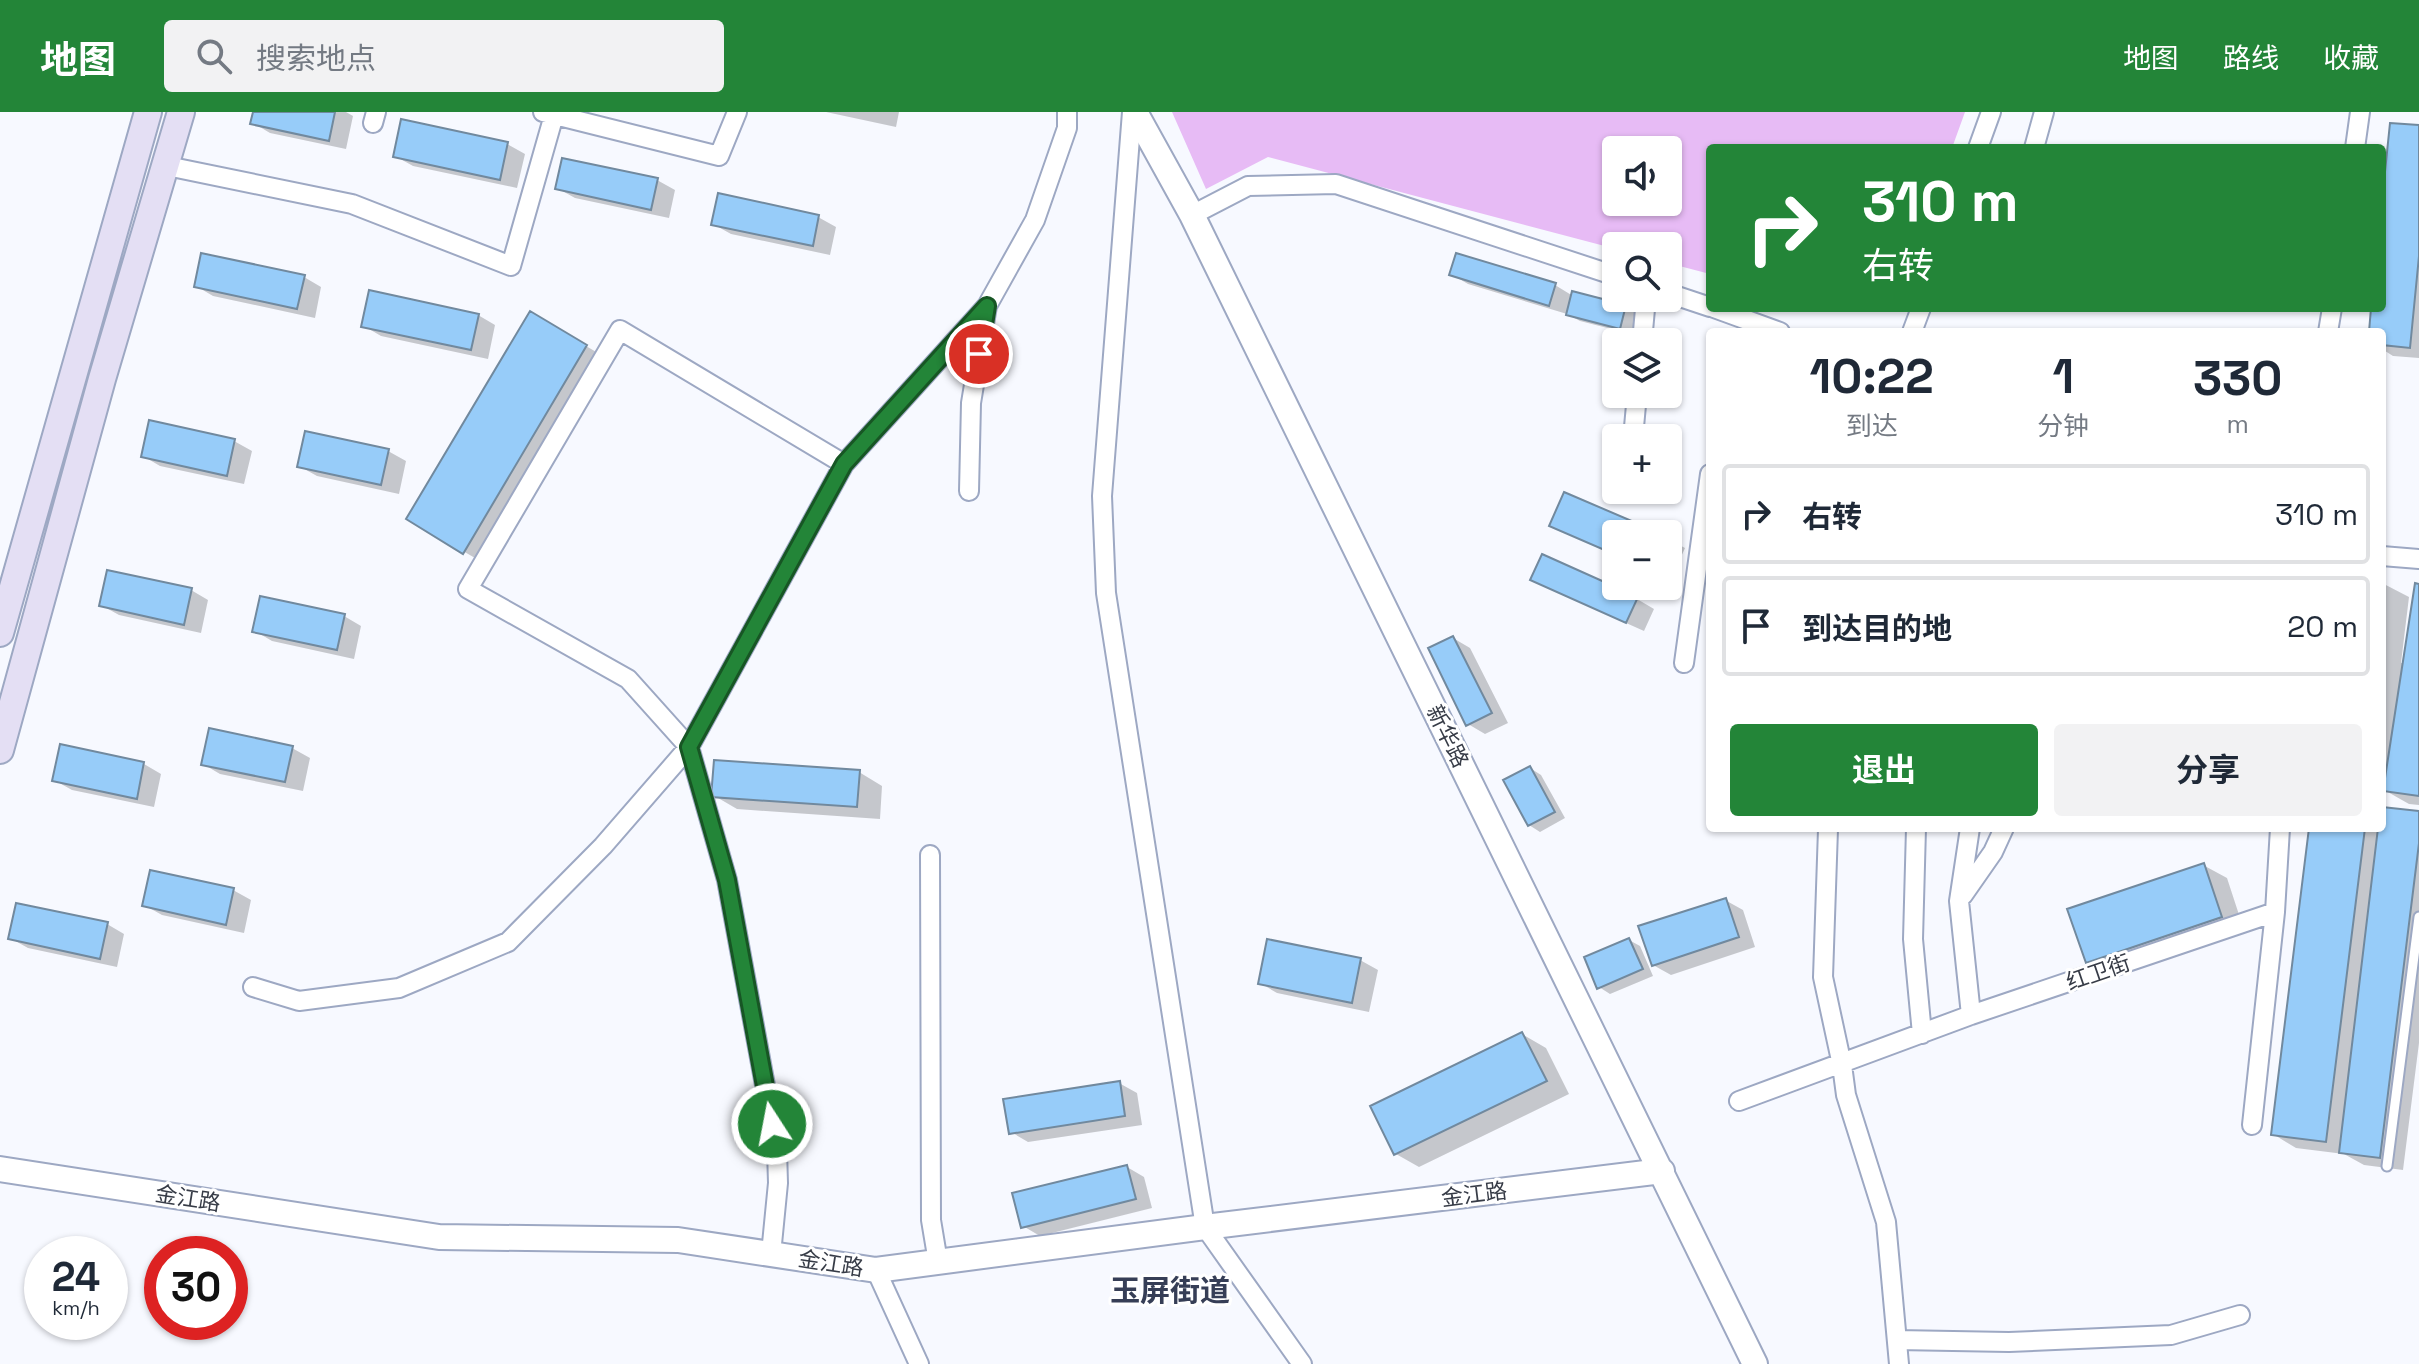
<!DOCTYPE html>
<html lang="zh">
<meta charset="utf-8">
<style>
body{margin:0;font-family:"Space Grotesk","Noto Sans SC",sans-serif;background:#f2f2f3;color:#1f2937;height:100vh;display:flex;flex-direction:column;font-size:30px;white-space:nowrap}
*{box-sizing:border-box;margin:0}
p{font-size:26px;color:#747a83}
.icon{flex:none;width:44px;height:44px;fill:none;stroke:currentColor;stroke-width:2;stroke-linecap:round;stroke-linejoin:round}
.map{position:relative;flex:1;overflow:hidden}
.details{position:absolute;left:1706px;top:216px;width:680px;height:504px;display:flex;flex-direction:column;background:#fff;border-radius:8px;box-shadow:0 2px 6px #0004}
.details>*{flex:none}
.hud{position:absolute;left:1706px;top:32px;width:680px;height:168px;border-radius:8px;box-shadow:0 2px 6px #0004;background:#238538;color:#fff;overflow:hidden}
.tools{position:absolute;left:1602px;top:24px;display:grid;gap:16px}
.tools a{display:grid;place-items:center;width:80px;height:80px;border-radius:8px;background:#fff;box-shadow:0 2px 6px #0004;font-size:40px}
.speed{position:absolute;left:24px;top:1124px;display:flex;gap:16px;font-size:40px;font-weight:700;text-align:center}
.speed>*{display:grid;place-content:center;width:104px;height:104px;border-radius:50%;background:#fff;box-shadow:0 2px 6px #0004;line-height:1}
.speed small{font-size:20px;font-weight:400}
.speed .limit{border:12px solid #d22;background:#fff;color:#111}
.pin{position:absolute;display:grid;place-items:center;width:68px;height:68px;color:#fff;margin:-34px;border:4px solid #fff;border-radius:50%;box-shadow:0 2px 8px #0007}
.me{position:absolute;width:88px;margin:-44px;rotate:349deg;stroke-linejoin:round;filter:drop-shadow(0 0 6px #0008)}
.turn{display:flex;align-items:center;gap:28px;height:168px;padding:0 24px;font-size:36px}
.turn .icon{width:104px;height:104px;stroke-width:2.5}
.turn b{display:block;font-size:56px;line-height:68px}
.eta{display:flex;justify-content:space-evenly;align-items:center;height:136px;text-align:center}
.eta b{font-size:48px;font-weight:700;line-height:56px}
.cta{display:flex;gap:16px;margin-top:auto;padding:16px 24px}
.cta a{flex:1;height:92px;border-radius:8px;background:#238538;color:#fff;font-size:32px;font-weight:700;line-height:92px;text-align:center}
.cta a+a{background:#f2f2f3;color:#1f2937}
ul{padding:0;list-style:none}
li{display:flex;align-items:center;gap:24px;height:100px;margin:0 16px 12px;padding:0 8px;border:4px solid #e0e1e3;border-radius:8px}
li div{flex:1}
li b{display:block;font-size:30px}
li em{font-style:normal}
header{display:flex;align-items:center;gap:48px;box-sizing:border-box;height:112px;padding:0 40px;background:#238538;color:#fff}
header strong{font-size:38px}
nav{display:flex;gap:44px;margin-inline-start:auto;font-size:28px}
.search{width:560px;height:72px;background:#f2f2f3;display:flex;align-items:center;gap:20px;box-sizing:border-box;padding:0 28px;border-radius:8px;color:#747a83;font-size:30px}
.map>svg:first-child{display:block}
.park{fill:#e7bbf5;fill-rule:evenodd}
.shadow{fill:#0003}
.building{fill:#97ccf9;stroke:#71899e;stroke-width:2}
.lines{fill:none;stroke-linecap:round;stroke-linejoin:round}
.service-casing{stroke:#9da8c3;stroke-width:13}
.minor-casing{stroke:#9da8c3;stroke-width:22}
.tertiary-casing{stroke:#9da8c3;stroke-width:28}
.secondary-casing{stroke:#9da8c3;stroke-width:30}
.service{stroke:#fff;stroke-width:9}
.minor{stroke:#fff;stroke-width:18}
.tertiary{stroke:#fff;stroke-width:24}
.secondary{stroke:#e4dff4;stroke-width:26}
.route-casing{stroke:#175624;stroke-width:20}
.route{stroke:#238538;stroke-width:14}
.labels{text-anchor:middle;stroke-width:6;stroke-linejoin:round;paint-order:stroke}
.street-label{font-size:22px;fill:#373c47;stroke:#fff}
.district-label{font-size:30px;font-weight:bold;fill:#363e56;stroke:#fff}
</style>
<header>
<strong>地图</strong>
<div class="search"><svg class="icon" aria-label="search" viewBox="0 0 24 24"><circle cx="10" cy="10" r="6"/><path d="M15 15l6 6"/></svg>搜索地点</div>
<nav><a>地图</a><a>路线</a><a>收藏</a></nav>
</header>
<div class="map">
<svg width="2419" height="1252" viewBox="0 0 2419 1252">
<rect width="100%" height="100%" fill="#f7f9ff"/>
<path class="park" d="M1172 0H1965L1952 36H1710V162L1668 151V134H1616V137L1268 45 1206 77ZM1616 38H1668V90H1616Z"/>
<path class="shadow" d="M255 0H346L353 4 346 37 270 21 253 11Z
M826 0H899L896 15Z
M2419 15V246L2393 244 2382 237V220H2371L2373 196H2382V109Z
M507 32 525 42 517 76 413 54 395 44Z
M657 68 675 78 669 106 575 86 557 76Z
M818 105 836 115 830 143 731 122 713 112Z
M1451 162 1555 173 1573 184 1626 194 1637 201 1631 222 1580 209 1567 202 1468 172Z
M304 165 321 175 315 206 213 184 196 174Z
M531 202 610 248 487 453 408 407Z
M478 203 495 213 488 247 381 224 364 214Z
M234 329 252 339 244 372 160 354 143 344Z
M388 339 406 349 399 382 317 364 299 354Z
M1668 427 1685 436 1671 467 1668 466Z
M2382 471 2409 485 2401 551H2405L2419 474V693L2409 692 2386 679 2384 697 2419 701V931L2403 1058 2364 1053 2344 1042 2296 1036 2273 1022 2311 716H2369L2380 722 2382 716Z
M1550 477 1637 487 1654 497 1644 519Z
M191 478 208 488 201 521 119 503 101 493Z
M344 504 361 514 354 547 272 529 255 519Z
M1453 526 1470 536 1508 611 1485 622 1468 612Z
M61 635 144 652 161 662 154 695 72 678 54 668Z
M292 636 310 646 303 679 220 662 203 652Z
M1530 656 1541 663 1565 706 1540 720 1529 713Z
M859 660 882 674 880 707 737 697 713 683Z
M2203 753 2227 766 2244 818 2111 863 2088 850Z
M233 778 251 788 244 821 162 803 144 793Z
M1725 788 1743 798 1755 835 1671 863 1653 853Z
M107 812 124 822 117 855 28 836 10 826Z
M1629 828 1640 834 1653 864 1610 882 1599 875Z
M1360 848 1378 858 1369 900 1277 881 1260 871Z
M1522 922 1546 936 1569 982 1419 1055 1396 1042Z
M1119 971 1137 981 1142 1013 1028 1030 1011 1020Z
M1127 1055 1144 1065 1152 1096 1040 1124 1023 1114Z"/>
<path class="building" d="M253 0H335L329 29 250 12Z
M401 7 508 30 500 68 393 45Z
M2390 11 2419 13V144L2410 236 2382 233V220H2369L2371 196H2382V89Z
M562 46 658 66 651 98 555 77Z
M718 81 819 103 813 134 711 113Z
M201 141 305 163 297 197 194 175Z
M1456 141 1556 171 1549 194 1449 163Z
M369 178 479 202 471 238 361 215Z
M1572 179 1626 193 1620 217 1566 203Z
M530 199 587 233 463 442 406 407Z
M149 308 235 327 227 364 141 345Z
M305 319 389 337 381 373 297 355Z
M1564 380 1662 422H1616V443L1549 414Z
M1542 442 1638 485 1626 511 1530 468Z
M107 458 192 476 184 513 99 494Z
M2415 471 2419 472V684L2383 679Z
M260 484 345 502 337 538 252 520Z
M1453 524 1492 601 1466 614 1428 536Z
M209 616 293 634 285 670 201 653Z
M60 632 144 650 137 687 52 669Z
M714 648 860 658 857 695 711 685Z
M1530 654 1555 700 1528 714 1503 668Z
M2382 695 2419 699V731L2380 1046 2339 1041 2378 716H2382Z
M2309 716H2365L2326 1030 2271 1023Z
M2204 751 2222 805 2086 851 2067 797Z
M150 758 234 776 226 813 142 794Z
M1726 786 1739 825 1652 854 1638 814Z
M16 791 108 810 100 847 8 827Z
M1629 826 1643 857 1597 877 1584 845Z
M1267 827 1361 846 1352 891 1258 872Z
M1522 920 1547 969 1394 1043 1370 994Z
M1120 969 1125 1004 1009 1022 1003 987Z
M1127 1053 1136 1087 1021 1116 1012 1081Z"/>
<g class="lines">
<defs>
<path id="service" d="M2387 1054 2419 805"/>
<path id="minor" d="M543 0 719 44 737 0
M1132 0 1102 384 1106 481 1205 1115 1302 1252
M373 11 376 0
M1978 36 1991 0
M2034 36 2044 0
M2355 36 2360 0
M167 54 352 92 511 154 554 3
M1192 103 1248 74 1336 72 1616 164
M1668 181 1710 195
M1714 196 1780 220
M1912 220 1921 196
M2328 220 2332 196
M1642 230 1646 186
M1633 326 1637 282
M969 379 971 291 987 194
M2382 444 2419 447
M1684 551 1710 362
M1916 716 1913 827 1922 922
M1970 716 1959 789 1971 903
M1828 717 1823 865 1842 953 1846 983 1886 1110 1899 1252
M930 743 931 1108 938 1150
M1963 783 1993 740 2004 716
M253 875 299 889 399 876 508 830 603 734 689 635 844 352 987 194 1035 108 1067 16V0
M1739 989 1971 903 2275 800 2280 716
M2252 1013 2275 800
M771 1142 778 1071 777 1038 727 768 689 635 628 567 468 477 620 218 844 352
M876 1158 919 1252
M1897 1228 2009 1230 2171 1223 2240 1203"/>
<path id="tertiary" d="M1135 0 1192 103 1755 1252
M0 1057 439 1125 678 1128 876 1158 1205 1115 1662 1059"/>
<path id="secondary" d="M0 521 148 0
M0 638 102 267 181 0"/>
</defs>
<use href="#service" class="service-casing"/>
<use href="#minor" class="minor-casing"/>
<use href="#tertiary" class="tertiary-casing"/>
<use href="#secondary" class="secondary-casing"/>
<use href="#service" class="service"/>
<use href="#minor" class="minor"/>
<use href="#tertiary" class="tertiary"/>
<use href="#secondary" class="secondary"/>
</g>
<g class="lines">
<defs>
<path id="route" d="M772 1012 727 768 689 635 844 352 987 194 979 242"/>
</defs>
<use href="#route" class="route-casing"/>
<use href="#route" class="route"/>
</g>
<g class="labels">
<g class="street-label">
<text transform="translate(1448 624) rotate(64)" y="8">新华路</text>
<text transform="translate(2098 860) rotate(-19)" y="8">红卫街</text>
<text transform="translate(1474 1082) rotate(-7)" y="8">金江路</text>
<text transform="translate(188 1086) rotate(9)" y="8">金江路</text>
<text transform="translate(831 1151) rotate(9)" y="8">金江路</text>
</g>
<g class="district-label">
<text x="1170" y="1189">玉屏街道</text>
</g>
</g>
</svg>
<div class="tools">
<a><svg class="icon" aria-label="sound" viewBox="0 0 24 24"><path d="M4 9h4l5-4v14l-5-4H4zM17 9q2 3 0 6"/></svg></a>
<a><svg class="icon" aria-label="search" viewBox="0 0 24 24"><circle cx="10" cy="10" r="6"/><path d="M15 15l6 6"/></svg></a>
<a><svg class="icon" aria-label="layers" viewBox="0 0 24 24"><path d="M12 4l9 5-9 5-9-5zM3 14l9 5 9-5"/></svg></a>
<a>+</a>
<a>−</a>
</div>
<div class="speed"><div>24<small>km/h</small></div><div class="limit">30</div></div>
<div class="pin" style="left:979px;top:242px;background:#d93025"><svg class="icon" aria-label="arrive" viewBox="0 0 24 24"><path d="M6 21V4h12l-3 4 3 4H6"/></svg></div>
<svg class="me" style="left:772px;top:1012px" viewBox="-20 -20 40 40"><circle r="17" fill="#238538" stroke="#fff" stroke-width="3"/><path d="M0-11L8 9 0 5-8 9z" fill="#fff"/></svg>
<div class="hud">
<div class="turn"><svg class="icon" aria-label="right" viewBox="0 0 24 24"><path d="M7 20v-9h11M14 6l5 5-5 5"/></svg><div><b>310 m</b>右转</div></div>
</div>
<section class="details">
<div class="eta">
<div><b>10:22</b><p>到达</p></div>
<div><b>1</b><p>分钟</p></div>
<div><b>330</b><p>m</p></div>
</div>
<ul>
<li><svg class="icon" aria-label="right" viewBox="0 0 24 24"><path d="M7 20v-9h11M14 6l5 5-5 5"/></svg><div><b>右转</b></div><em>310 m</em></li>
<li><svg class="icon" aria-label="arrive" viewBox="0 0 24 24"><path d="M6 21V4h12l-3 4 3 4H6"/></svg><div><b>到达目的地</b></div><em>20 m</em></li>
</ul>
<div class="cta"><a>退出</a><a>分享</a></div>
</section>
</div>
